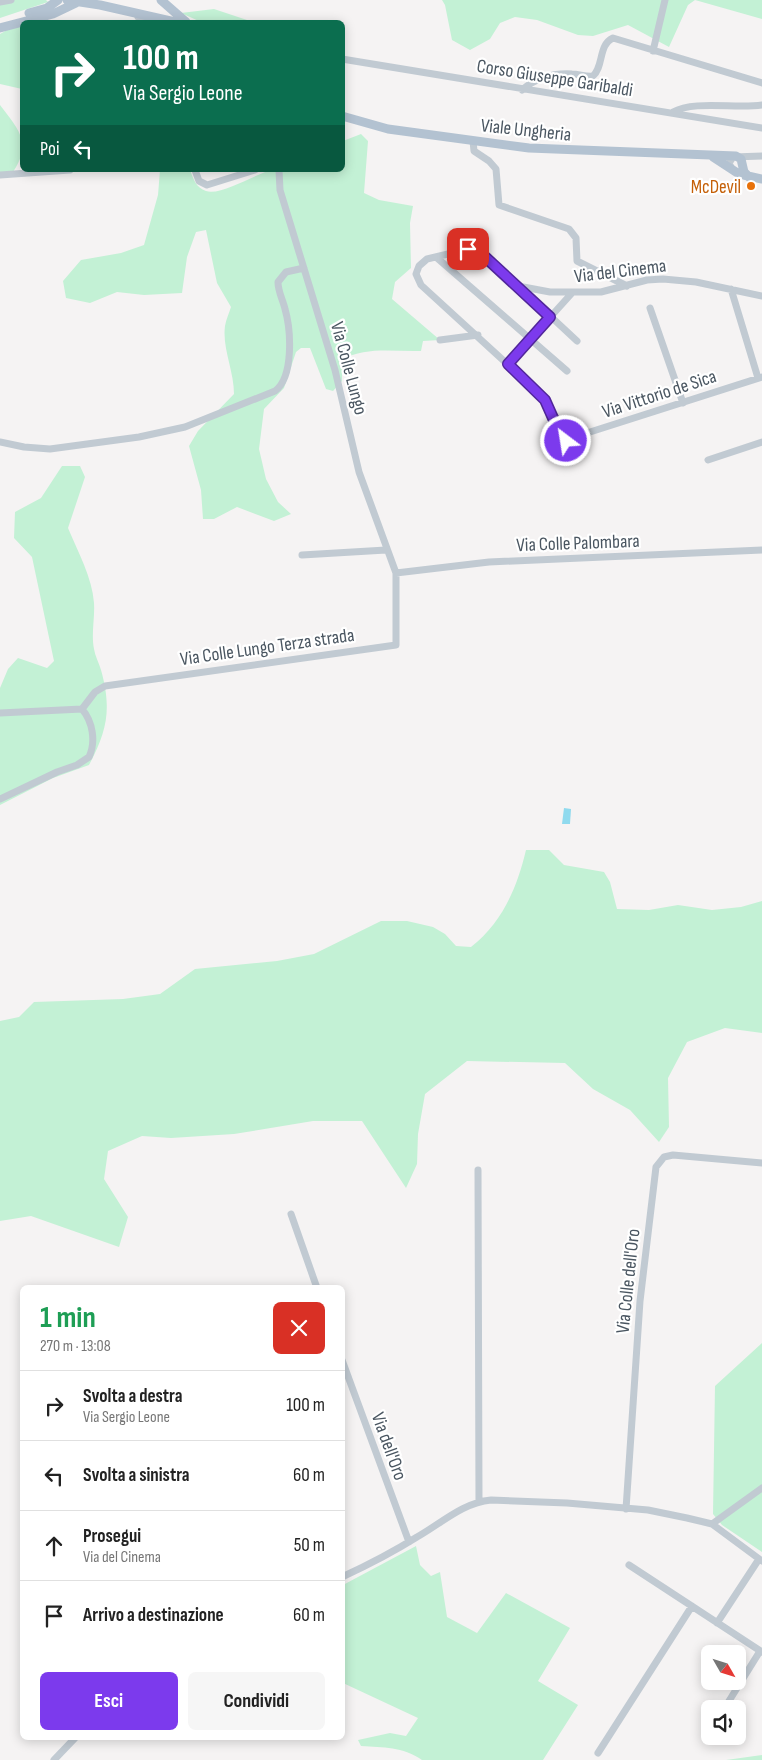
<!DOCTYPE html>
<html lang="it">
<meta charset="utf-8">
<style>
body{margin:0;font-family:"Sofia Sans Condensed",sans-serif;background:#f6f6f6;color:#222;height:100vh;display:flex;flex-direction:column;font-size:19px;white-space:nowrap}
*{box-sizing:border-box;margin:0}
p{font-size:16px;color:#767676}
.icon{flex:none;width:28px;height:28px;fill:none;stroke:currentColor;stroke-width:2;stroke-linecap:round;stroke-linejoin:round}
.map{position:relative;flex:1;overflow:hidden}
.side{position:absolute;left:20px;top:1285px;width:325px;height:455px;display:flex;flex-direction:column;background:#fff;border-radius:8px;box-shadow:0 2px 12px #0003}
.side>*{flex:none}
.banner{position:absolute;left:20px;top:20px;width:325px;height:152px;border-radius:8px;box-shadow:0 2px 12px #0003;background:#0b6e4f;color:#fff;overflow:hidden}
.needle{width:32px;rotate:129deg}
.fabs{position:absolute;left:701px;top:1645px;display:grid;gap:10px}
.fabs a{display:grid;place-items:center;width:45px;height:45px;border-radius:8px;background:#fff;box-shadow:0 2px 12px #0003;font-size:25px}
.pin{position:absolute;display:grid;place-items:center;width:42px;height:42px;color:#fff;margin:-21px;border-radius:10px;box-shadow:0 2px 8px #0006}
.me{position:absolute;width:55px;margin:-28px;rotate:329deg;stroke-linejoin:round;filter:drop-shadow(0 0 4px #0008)}
.turn{display:flex;align-items:center;gap:18px;height:105px;padding:0 20px;font-size:22px}
.turn .icon{width:65px;height:65px;stroke-width:2.5}
.turn b{display:block;font-size:35px;line-height:42px}
.then{display:flex;align-items:center;height:48px;padding:0 20px;background:#0003;gap:10px;font-size:19px}
.round{display:grid;place-items:center;flex:none;width:52px;height:52px;border-radius:8px;background:#f6f6f6}
.headline{display:flex;align-items:center;justify-content:space-between;height:85px;padding:0 20px}
h1{font-size:30px;font-weight:700;line-height:38px;color:#1e9e55}
.button{display:flex;gap:10px;margin-top:auto;padding:10px 20px}
.button a{flex:1;height:58px;border-radius:8px;background:#7c3aed;color:#fff;font-size:20px;font-weight:700;line-height:58px;text-align:center}
.button a+a{background:#f6f6f6;color:#222}
ul{padding:0;list-style:none}
li{display:flex;align-items:center;gap:15px;height:70px;padding:0 20px;border-top:1px solid #e0e0e0}
li div{flex:1}
li b{display:block;font-size:19px}
li em{font-style:normal}
.map>svg:first-child{display:block}
.green{fill:#c3f1d5}
.water{fill:#90daee}
.lines{fill:none;stroke-linecap:round;stroke-linejoin:round}
.minor{stroke:#c1cad2;stroke-width:7}
.major{stroke:#b3c2d1;stroke-width:9}
.route-casing{stroke:#51269a;stroke-width:12}
.route{stroke:#7c3aed;stroke-width:9}
.food-dot{fill:#e8710a;stroke:#fff;stroke-width:2}
.labels{text-anchor:middle;stroke-width:4.5;stroke-linejoin:round;paint-order:stroke}
.street-label{font-size:19px;fill:#4a5661;stroke:#fff}
.food-label{font-size:19px;fill:#c56008;stroke:#fff;text-anchor:end}
</style>
<div class="map">
<svg width="762" height="1760" viewBox="0 0 762 1760">
<rect width="100%" height="100%" fill="#f5f3f3"/>
<path class="green" d="M0 0H46L48 2 0 18Z
M442 0H762V19L695 0 688 5 669 47 628 25 593 36 578 35 537 20 515 17 500 23 490 39 470 50 452 40 445 5Z
M214 9 253 22H201L181 13Z
M22 26V89L0 84V34L7 30Z
M0 105C20 131 33 144 11 175H0Z
M361 134 368 141 364 193 379 200 413 206 410 223 411 268 395 282 392 299 440 340 423 341 421 351C394 352 366 346 342 360V381L333 391 326 389 310 348H301L296 352 284 388 264 409 259 449 266 479 278 502 291 514 274 521 237 507 214 519H203L201 490 189 446 198 431 234 394C234 371 222 348 225 326 226 320 229 313 231 307L217 283 206 230 196 232 187 257 182 293 144 295 117 292 90 303 66 298 63 281 81 260 121 253 144 245 158 195 160 170H190C193 178 196 188 206 191 221 196 257 173 272 170 288 167 325 170 342 170L343 141Z
M62 466H80L85 477 68 528C78 552 92 577 94 603 95 618 91 634 94 649 95 656 99 663 101 670 112 709 107 731 89 765L53 778 0 805V688L8 669 18 658 47 668 54 661 32 557 14 538 15 512 41 498Z
M526 850H549L564 865 604 872 610 882 617 909 649 910 678 905 712 910 741 907 762 901V1033L725 1028 687 1042 668 1078 669 1127 659 1142 630 1110 593 1089 565 1063 467 1061 425 1094 418 1134 417 1164 406 1188 362 1121H313L234 1134 171 1138 142 1136 108 1151 104 1179 128 1217 119 1247 31 1216 0 1221V1021L19 1017 34 1002 123 999 160 994 195 969 277 961 314 954 381 921H407L433 927 445 934 456 946 471 947C502 923 517 888 526 850Z
M762 1343V1552L722 1525 713 1514 715 1386Z
M416 1546 420 1565 431 1576 440 1572 447 1617 477 1633 506 1593 570 1628 538 1681 578 1705 543 1760H422C402 1746 384 1748 361 1746L358 1740 390 1733 406 1736 418 1718 343 1683V1585Z
M762 1755V1760H725H726Z"/>
<path class="water" d="M564 808 571 809 570 824H562Z"/>
<g class="lines">
<path class="minor" d="M0 2 11 0
M138 17 155 22
M653 51 665 0
M342 59 762 128
M522 90C536 78 554 73 572 74 579 74 586 77 593 76 604 66 598 45 613 38L762 83
M673 112C694 100 736 109 762 105
M473 141 474 151 489 161 496 169 499 205 569 229 576 238 577 261 627 286
M732 169 729 163 733 157 762 156
M195 170 199 181 207 185 255 170
M0 175 70 170
M436 257 567 371
M518 286 577 341
M731 289 758 378
M762 296 696 282 663 279 647 280 601 292H550L518 286 481 253 469 249 427 259 419 266 416 274 421 285 541 395C550 406 555 433 565 440L762 377
M650 308 683 403
M440 340 478 335
M508 364 572 293
M0 442 24 447 50 449 139 437 185 427 275 391C294 377 291 330 285 309 283 300 278 292 278 282L286 272 304 268
M708 460 762 442
M302 555 386 550
M396 573 489 562 762 550
M0 713 82 709 95 692 105 686 396 645V573L359 472 335 370 280 190 279 170
M0 799 57 772 77 765 89 757C96 742 93 722 82 709
M478 1170 479 1501
M291 1214 317 1288
M342 1360 409 1542
M626 1509 640 1301 656 1167 664 1157 673 1155 762 1163
M712 1524 762 1488
M629 1565 762 1652
M342 1577C368 1565 393 1552 417 1537 442 1523 462 1503 491 1500L567 1503 648 1510 687 1518 712 1524 762 1561
M717 1623 759 1559
M724 1709 760 1651
M598 1753 692 1606
M54 1760 75 1738"/>
<path class="major" d="M67 0 100 5 175 22
M161 0 186 22
M29 13 47 8 58 0
M0 28 53 14 76 3
M342 116 388 129 529 148 736 156 741 159 744 172 750 178
M713 157 739 174 762 179"/>
</g>
<g class="lines">
<defs>
<path id="route" d="M468 249 483 255 550 317 508 364 545 400 561 436 566 441"/>
</defs>
<use href="#route" class="route-casing"/>
<use href="#route" class="route"/>
</g>
<circle class="food-dot" cx="751" cy="186" r="5"/>
<g class="labels">
<g class="street-label">
<text transform="translate(555 77) rotate(9)" y="7">Corso Giuseppe Garibaldi</text>
<text transform="translate(526 129) rotate(6)" y="7">Viale Ungheria</text>
<text transform="translate(620 270) rotate(-7)" y="7">Via del Cinema</text>
<text transform="translate(350 368) rotate(75)" y="7">Via Colle Lungo</text>
<text transform="translate(659 393) rotate(-18)" y="7">Via Vittorio de Sica</text>
<text transform="translate(578 542) rotate(-2)" y="7">Via Colle Palombara</text>
<text transform="translate(267 646) rotate(-8)" y="7">Via Colle Lungo Terza strada</text>
<text transform="translate(627 1281) rotate(-84)" y="7">Via Colle dell'Oro</text>
<text transform="translate(390 1446) rotate(70)" y="7">Via dell'Oro</text>
</g>
<g class="food-label">
<text x="741" y="193">McDevil</text>
</g>
</g>
</svg>
<div class="fabs">
<a><svg class="needle" viewBox="-14 -14 28 28"><path d="M0-13l5 13h-10z" fill="#e53935"/><path d="M0 13l5-13h-10z" fill="#767676"/></svg></a>
<a><svg class="icon" aria-label="sound" viewBox="0 0 24 24"><path d="M4 9h4l5-4v14l-5-4H4zM17 9q2 3 0 6"/></svg></a>
</div>
<div class="pin" style="left:468px;top:249px;background:#d93025"><svg class="icon" aria-label="arrive" viewBox="0 0 24 24"><path d="M6 21V4h12l-3 4 3 4H6"/></svg></div>
<svg class="me" style="left:566px;top:441px" viewBox="-20 -20 40 40"><circle r="17" fill="#7c3aed" stroke="#fff" stroke-width="3"/><path d="M0-11L8 9 0 5-8 9z" fill="#fff"/></svg>
<div class="banner">
<div class="turn"><svg class="icon" aria-label="right" viewBox="0 0 24 24"><path d="M7 20v-9h11M14 6l5 5-5 5"/></svg><div><b>100 m</b>Via Sergio Leone</div></div>
<div class="then">Poi<svg class="icon" aria-label="left" viewBox="0 0 24 24"><path d="M17 20v-9H6M10 6l-5 5 5 5"/></svg></div>
</div>
<section class="side">
<div class="headline"><div><h1>1 min</h1><p>270 m · 13:08</p></div><a class="round" style="background:#d93025;color:#fff"><svg class="icon" aria-label="close" viewBox="0 0 24 24"><path d="M6 6l12 12M18 6L6 18"/></svg></a></div>
<ul>
<li><svg class="icon" aria-label="right" viewBox="0 0 24 24"><path d="M7 20v-9h11M14 6l5 5-5 5"/></svg><div><b>Svolta a destra</b><p>Via Sergio Leone</p></div><em>100 m</em></li>
<li><svg class="icon" aria-label="left" viewBox="0 0 24 24"><path d="M17 20v-9H6M10 6l-5 5 5 5"/></svg><div><b>Svolta a sinistra</b></div><em>60 m</em></li>
<li><svg class="icon" aria-label="ahead" viewBox="0 0 24 24"><path d="M12 20V5M6 11l6-6 6 6"/></svg><div><b>Prosegui</b><p>Via del Cinema</p></div><em>50 m</em></li>
<li><svg class="icon" aria-label="arrive" viewBox="0 0 24 24"><path d="M6 21V4h12l-3 4 3 4H6"/></svg><div><b>Arrivo a destinazione</b></div><em>60 m</em></li>
</ul>
<div class="button"><a>Esci</a><a>Condividi</a></div>
</section>
</div>
